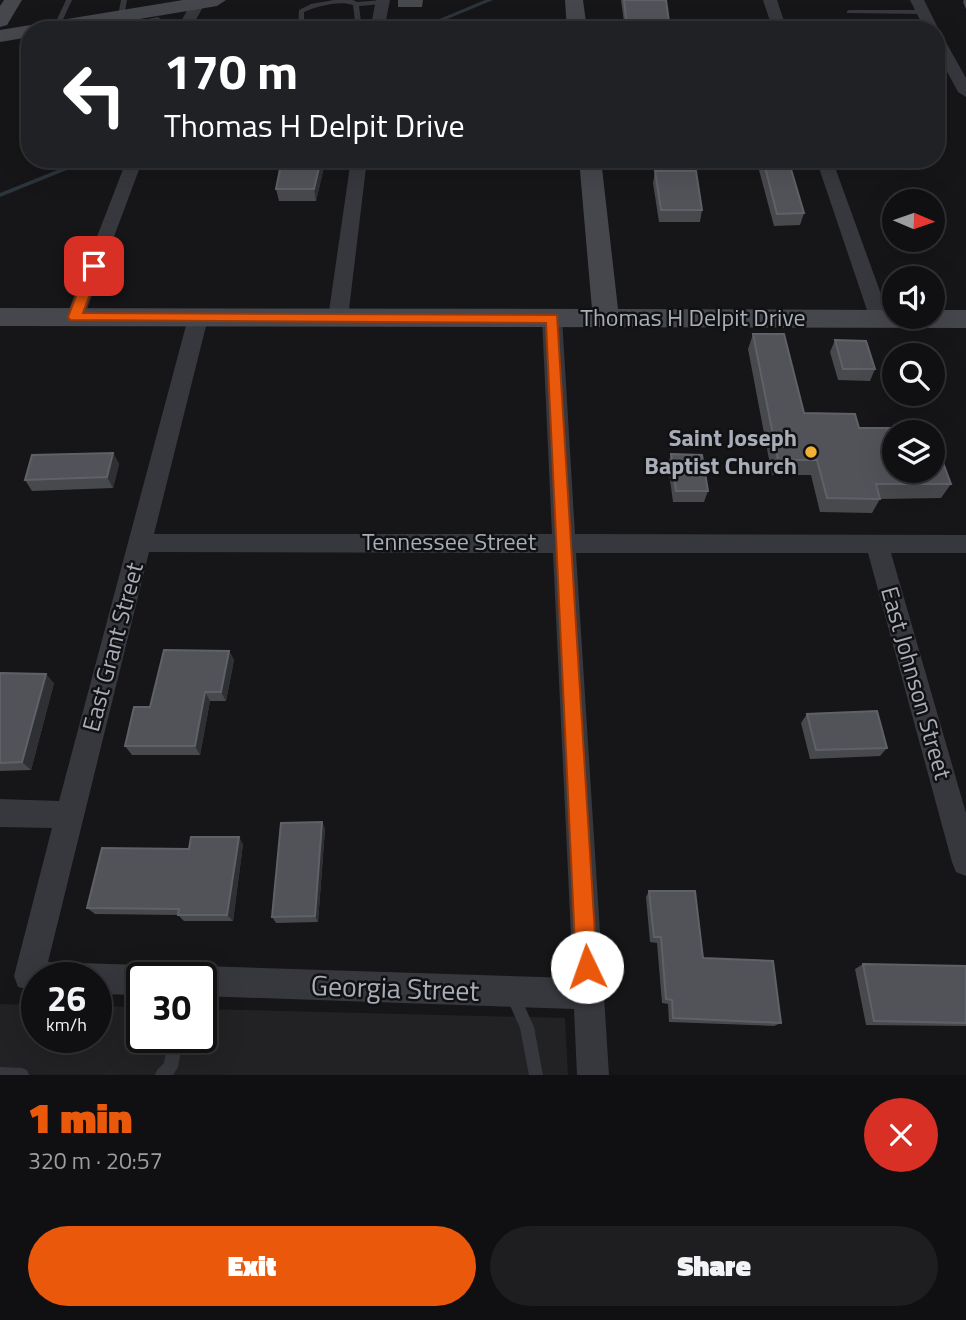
<!DOCTYPE html>
<meta charset="utf-8">
<style>
body{margin:0;font-family:"Titillium Web",sans-serif;background:#1e1e20;color:#f1f3f6;height:100vh;display:flex;flex-direction:column;font-size:26px;white-space:nowrap}
*{box-sizing:border-box;margin:0}
p{font-size:23px;color:#9c9d9f}
.icon{flex:none;width:38px;height:38px;fill:none;stroke:currentColor;stroke-width:2;stroke-linecap:round;stroke-linejoin:round}
.map{position:relative;height:1075px;overflow:hidden}
.panel{display:flex;flex-direction:column;background:#101012;flex:1}
.panel>*{flex:none}
.banner{position:absolute;left:21px;top:21px;width:924px;height:147px;border-radius:28px;box-shadow:0 7px 28px #0002,0 0 0 2px #303032;background:#202124;color:#fff;overflow:hidden}
.needle{width:46px;rotate:92deg}
.controls{position:absolute;left:882px;top:189px;display:grid;gap:14px}
.controls a{display:grid;place-items:center;width:63px;height:63px;border-radius:50%;background:#101012;box-shadow:0 7px 28px #0002,0 0 0 2px #303032;font-size:35px}
.speed{position:absolute;left:21px;top:962px;display:flex;gap:14px;font-size:35px;font-weight:700;text-align:center}
.speed>*{display:grid;place-content:center;width:91px;height:91px;border-radius:50%;background:#101012;box-shadow:0 7px 28px #0002,0 0 0 2px #303032;line-height:1}
.speed small{font-size:18px;font-weight:400}
.speed .limit{border:4px solid #111;border-radius:10px;background:#fff;color:#111}
.pin{position:absolute;display:grid;place-items:center;width:60px;height:60px;color:#fff;margin:-30px;border-radius:14px;box-shadow:0 4px 10px #0006}
.me{position:absolute;width:77px;margin:-38px;rotate:357deg;stroke-linejoin:round;filter:drop-shadow(0 0 5px #0008)}
.turn{display:flex;align-items:center;gap:24px;height:147px;padding:0 28px;font-size:32px}
.turn .icon{width:91px;height:91px;stroke-width:2.5}
.turn b{display:block;font-size:49px;line-height:60px}
.round{display:grid;place-items:center;flex:none;width:74px;height:74px;border-radius:37px;background:#1e1e20}
.headline{display:flex;align-items:center;justify-content:space-between;height:119px;padding:0 28px}
h1{font-size:42px;font-weight:800;line-height:52px;color:#ea580c}
.button{display:flex;gap:14px;margin-top:auto;padding:14px 28px}
.button a{flex:1;height:80px;border-radius:42px;background:#ea580c;color:#fff;font-size:28px;font-weight:800;line-height:80px;text-align:center}
.button a+a{background:#1e1e20;color:#f1f3f6}
.map>svg:first-child{display:block}
.built{fill:#222225}
.lines{fill:none;stroke-linecap:round;stroke-linejoin:round}
.stream{fill:#2c353c;fill-rule:evenodd}
.lane{fill:#37383d;fill-rule:evenodd}
.street{fill:#37383d;fill-rule:evenodd}
.secondary{fill:#45474d;fill-rule:evenodd}
.wall{fill:#47494d}
.shaded-wall{fill:#2f3033}
.building{fill:#525359;stroke:#5f6168;stroke-width:2}
.route{fill:#ea580c;stroke:#983908;stroke-width:2}
.poi-dot{fill:#f2b134;stroke:#111113;stroke-width:2.5}
.labels{text-anchor:middle;stroke-width:5;stroke-linejoin:round;paint-order:stroke}
.street-label{font-size:24px;fill:#a8adb8;stroke:#111113}
.poi-label{font-size:24px;font-weight:bold;fill:#a8adb8;stroke:#111113;text-anchor:end}
.near-street-label{font-size:28px;fill:#a8adb8;stroke:#111113}
</style>
<div class="map">
<svg width="966" height="1075" viewBox="0 0 966 1075">
<rect width="100%" height="100%" fill="#161618"/>
<path class="built" d="M0 1004 37 1005V1038H96V1006L142 1007V1038H201V1009L565 1018 568 1075H0Z"/>
<g class="lines">
<path class="stream" d="M485 0H493L421 30H413Z
M85 159H94L0 197V193Z"/>
<path class="lane" d="M66 0H72L58 30H52Z
M121 0H127L123 21 120 23 117 21Z
M334 0H353L357 2 383 0 386 2 383 4 359 6 362 30H356L353 5C340 0 317 6 304 12V30H298L299 10 311 4Z
M849 10H923L926 12 923 14 847 13V11Z
M158 17 161 19 162 26 184 24 187 26 184 28 151 30 152 28 156 27 155 21 121 27 118 25Z
M512 987 517 989 534 1027 543 1075H529L520 1028 505 994 507 989Z
M169 1038H183L178 1067 173 1075H155L157 1070 164 1063Z
M0 1067 22 1068 27 1070 29 1075H0Z"/>
<path class="street" d="M193 0H207L190 30H176Z
M376 0H390L384 30H370Z
M763 0H777L787 30H773Z
M910 0H924L939 30 937 33 943 37 966 78V97L958 92 936 51V30H925Z
M127 159H143L84 317 82 322H68L66 317Z
M351 159H367L348 318 345 323H331L328 318Z
M816 159H832L890 319 887 324H873L870 319Z
M198 311 205 313 208 318 154 534H552L542 318 545 313H559L562 318 575 534 966 535V553H891L966 813V876L956 872 952 862 868 553H576L609 1075H577L574 1009 201 996V978H187L190 970 201 966 573 978 553 553 149 552 48 962 142 965 153 969 156 978H142V995L96 994V978H37V991L18 987 14 976 52 828 0 827V799L59 801 188 318 191 313Z"/>
<path class="secondary" d="M4 0H22L7 25 0 27V6Z
M183 0H226L217 6 74 30H30V37L0 42V30Z
M565 0H583L587 30H567Z
M579 159H601L618 309 894 310V317H933V310H966V328L0 326V308L592 309Z"/>
</g>
<path class="wall" d="M398 0H423L422 7H398Z
M621 0H666L670 30H625Z
M964 0H966V9L963 2Z
M826 20 904 24 916 30H823Z
M282 159H324L325 163 316 201H279L276 189Z
M756 159H788L804 213 800 225 774 226Z
M655 171 702 210 700 222H659L653 183Z
M753 334 804 413 859 428 951 484 941 498 880 499 872 513 820 512 811 475H772L748 349Z
M835 340 875 369 870 381 838 380 830 352Z
M113 453 119 464 113 488 32 491 25 480Z
M671 454 708 491 704 502H673L668 465Z
M229 651 234 660 226 701H210L200 755H132L125 746 150 707Z
M0 673 54 683 31 770 0 771Z
M807 714 887 748 880 756 810 759 801 723Z
M322 822 325 829 318 922 276 923 272 917Z
M243 844 233 921H184L178 915 95 914 87 908 189 849Z
M649 891 703 958 781 1023 774 1026 669 1022 668 1004 662 1003 657 943 650 942 646 897Z
M863 964 966 966V1026L866 1025 855 969Z"/>
<path class="shaded-wall" d="M321 159H324L325 163 316 201 314 189Z
M113 453 119 464 113 488 107 477Z
M229 651 234 660 226 701 221 692Z
M46 674 54 683 31 770 22 762Z
M205 692 210 701 200 755 195 746Z
M322 822 325 829 318 922 315 916Z
M239 837 243 844 233 921 227 915Z"/>
<path class="building" d="M624 0H666L670 29 627 28Z
M826 20H902L904 24H913L916 30H829Z
M146 21 148 30H102Z
M282 159H321L314 189H276Z
M763 159H788L804 213 777 214Z
M655 171H696L702 210H661Z
M753 334H784L804 413 855 414 859 428H930L931 432H894V471H933V436L951 484H876L880 499 827 498 817 460H778Z
M835 340 866 341 875 369H843Z
M113 453 107 477 25 480 32 455Z
M671 454 702 455 708 491H676Z
M164 650 229 651 221 692H205L195 746H125L134 707H150Z
M0 673 46 674 22 762 0 763Z
M877 711 887 748 816 750 807 714Z
M322 822 315 916 272 917 281 823Z
M191 837H239L227 915H178L179 909 87 908 102 848 189 849Z
M649 891H695L703 958 773 961 781 1023 673 1018 672 1000 666 999 661 937H654Z
M863 964 966 966V1023L874 1021Z"/>
<path class="route" d="M94 262 100 266 83 313 557 315 597 967 594 975 587 978 579 975 576 967 546 323 70 320 68 317 88 266Z"/>
<circle class="poi-dot" cx="811" cy="452" r="7"/>
<g class="labels">
<g class="street-label">
<text x="693" y="326">Thomas H Delpit Drive</text>
<text x="449" y="550">Tennessee Street</text>
<text transform="translate(113 647) rotate(-75)" y="8">East Grant Street</text>
<text transform="translate(916 683) rotate(74)" y="8">East Johnson Street</text>
</g>
<g class="poi-label">
<text x="797" y="446">Saint Joseph<tspan x="797" dy="28">Baptist Church</tspan></text>
</g>
<g class="near-street-label">
<text transform="translate(395 988) rotate(2)" y="10">Georgia Street</text>
</g>
</g>
</svg>
<div class="controls">
<a><svg class="needle" viewBox="-14 -14 28 28"><path d="M0-13l5 13h-10z" fill="#e53935"/><path d="M0 13l5-13h-10z" fill="#9c9d9f"/></svg></a>
<a><svg class="icon" aria-label="sound" viewBox="0 0 24 24"><path d="M4 9h4l5-4v14l-5-4H4zM17 9q2 3 0 6"/></svg></a>
<a><svg class="icon" aria-label="search" viewBox="0 0 24 24"><circle cx="10" cy="10" r="6"/><path d="M15 15l6 6"/></svg></a>
<a><svg class="icon" aria-label="layers" viewBox="0 0 24 24"><path d="M12 4l9 5-9 5-9-5zM3 14l9 5 9-5"/></svg></a>
</div>
<div class="speed"><div>26<small>km/h</small></div><div class="limit">30</div></div>
<div class="pin" style="left:94px;top:266px;background:#d93025"><svg class="icon" aria-label="arrive" viewBox="0 0 24 24"><path d="M6 21V4h12l-3 4 3 4H6"/></svg></div>
<svg class="me" style="left:587px;top:967px" viewBox="-20 -20 40 40"><circle r="19" fill="#fff"/><path d="M0-13L10 11 0 6-10 11z" fill="#ea580c"/></svg>
<div class="banner">
<div class="turn"><svg class="icon" aria-label="left" viewBox="0 0 24 24"><path d="M17 20v-9H6M10 6l-5 5 5 5"/></svg><div><b>170 m</b>Thomas H Delpit Drive</div></div>
</div>
</div>
<section class="panel">
<div class="headline"><div><h1>1 min</h1><p>320 m · 20:57</p></div><a class="round" style="background:#d93025;color:#fff"><svg class="icon" aria-label="close" viewBox="0 0 24 24"><path d="M6 6l12 12M18 6L6 18"/></svg></a></div>
<div class="button"><a>Exit</a><a>Share</a></div>
</section>
